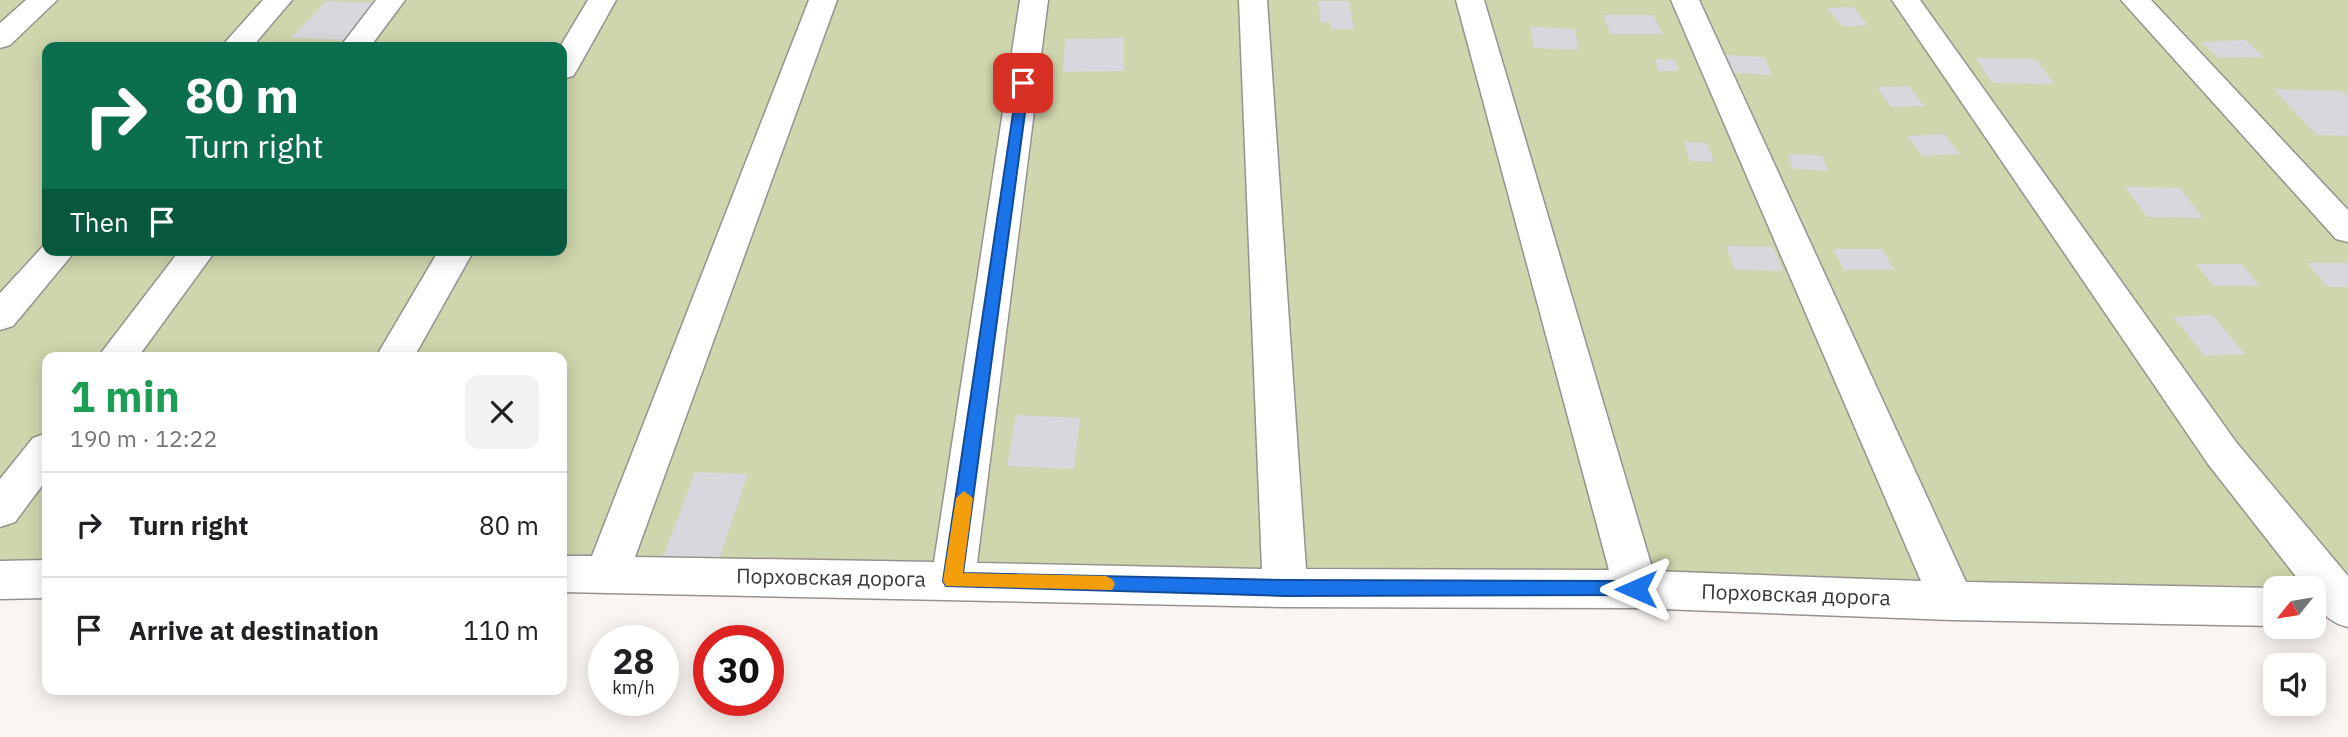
<!DOCTYPE html>
<meta charset="utf-8">
<style>
body{margin:0;font-family:"IBM Plex Sans",sans-serif;background:#f2f2f2;color:#202124;height:100vh;display:flex;flex-direction:column;font-size:26px;white-space:nowrap}
*{box-sizing:border-box;margin:0}
p{font-size:23px;color:#757577}
.icon{flex:none;width:38px;height:38px;fill:none;stroke:currentColor;stroke-width:2;stroke-linecap:round;stroke-linejoin:round}
.map{position:relative;flex:1;overflow:hidden}
.details{position:absolute;left:42px;top:352px;width:525px;height:343px;display:flex;flex-direction:column;background:#fff;border-radius:14px;box-shadow:0 4px 18px #0003}
.details>*{flex:none}
.top-card{position:absolute;left:42px;top:42px;width:525px;height:214px;border-radius:14px;box-shadow:0 4px 18px #0003;background:#0b6e4f;color:#fff;overflow:hidden}
.needle{width:46px;rotate:240deg}
.tools{position:absolute;left:2263px;top:576px;display:grid;gap:14px}
.tools a{display:grid;place-items:center;width:63px;height:63px;border-radius:14px;background:#fff;box-shadow:0 4px 18px #0003;font-size:35px}
.speed{position:absolute;left:588px;top:625px;display:flex;gap:14px;font-size:35px;font-weight:700;text-align:center}
.speed>*{display:grid;place-content:center;width:91px;height:91px;border-radius:50%;background:#fff;box-shadow:0 4px 18px #0003;line-height:1}
.speed small{font-size:18px;font-weight:400}
.speed .limit{border:10px solid #d22;background:#fff;color:#111}
.pin{position:absolute;display:grid;place-items:center;width:60px;height:60px;color:#fff;margin:-30px;border-radius:14px;box-shadow:0 4px 10px #0006}
.me{position:absolute;width:77px;margin:-38px;rotate:270deg;stroke-linejoin:round;filter:drop-shadow(0 0 5px #0008)}
.turn{display:flex;align-items:center;gap:24px;height:147px;padding:0 28px;font-size:32px}
.turn .icon{width:91px;height:91px;stroke-width:2.5}
.turn b{display:block;font-size:49px;line-height:60px}
.then{display:flex;align-items:center;height:66px;padding:0 28px;background:#0003;gap:14px;font-size:26px}
.round{display:grid;place-items:center;flex:none;width:74px;height:74px;border-radius:14px;background:#f2f2f2}
.overview{display:flex;align-items:center;justify-content:space-between;height:119px;padding:0 28px}
h1{font-size:42px;font-weight:700;line-height:52px;color:#1e9e55}
ul{padding:0;list-style:none}
li{display:flex;align-items:center;gap:21px;height:105px;padding:0 28px;border-top:2px solid #e0e0e0}
li div{flex:1}
li b{display:block;font-size:26px}
li em{font-style:normal}
.map>svg:first-child{display:block}
.green{fill:#cfd5ac;fill-rule:evenodd}
.building{fill:#d8d7dd}
.lines{fill:none;stroke-linecap:round;stroke-linejoin:round}
.street-casing{stroke:#98928f;stroke-width:3}
.street{fill:#fff;fill-rule:evenodd}
.route{fill:#1a73e8;stroke:#114b97;stroke-width:2}
.slow{fill:#f59e0b}
.labels{text-anchor:middle;stroke-width:7;stroke-linejoin:round;paint-order:stroke}
.street-label{font-size:21px;fill:#3a3836;stroke:#fff}
</style>
<div class="map">
<svg width="2348" height="737" viewBox="0 0 2348 737">
<rect width="100%" height="100%" fill="#fbf5f1"/>
<path class="green" d="M0 0H2348V587L562 567V357H47V561H0ZM47 47H562V250H47Z"/>
<path class="building" d="M326 1 379 3 346 40 291 38Z
M1318 1H1349L1354 29H1331L1330 22 1321 23Z
M1853 7 1868 25 1843 27 1827 8Z
M1603 15H1653L1663 34H1611Z
M1530 27 1575 29 1579 50 1534 48Z
M1124 38V71L1063 72 1065 39Z
M2245 40 2264 57 2218 58 2201 42Z
M1726 55 1764 57 1772 75 1733 73Z
M1976 58 2036 59 2054 84 1992 83Z
M1655 59 1675 60 1679 71H1658Z
M1909 86 1924 106 1891 107 1877 87Z
M2274 89 2342 91 2348 97V136L2316 135Z
M1944 134 1960 154 1922 156 1907 136Z
M1684 142 1707 143 1714 162 1690 161Z
M1788 154 1822 156 1828 171 1793 169Z
M2125 187 2180 188 2203 218 2147 217Z
M1726 246 1773 247 1783 271 1735 270Z
M1833 249H1882L1894 270H1844Z
M2307 263H2348V287H2328Z
M2196 264H2242L2259 286H2214Z
M2212 315 2245 354 2205 356 2173 317Z
M1016 415 1080 418 1074 469 1007 466Z
M695 472 748 474 718 563 662 560Z"/>
<g class="lines">
<defs>
<path id="street" d="M26 0H57L10 45 0 48V23Z
M263 0H292L252 47H221Z
M376 0H405L370 47H340Z
M588 0H616L577 70 573 76 562 79 560 47Z
M809 0H837L635 557 934 562 1020 0H1048L977 563 1262 569 1239 0H1267L1306 569 1609 570 1456 0H1484L1653 571 1921 581 1671 0H1699L1966 582 2275 588V626L1952 620 1636 608 1285 607 562 592V556H592Z
M1892 0H1920L2236 442 2348 576V627C2329 623 2314 608 2314 588H2305L2208 464Z
M2121 0H2151L2348 210V242L2336 239Z
M47 242V250H76L13 326 0 330V293Z
M180 250H216L138 357H98Z
M439 250H474L414 357H376Z
M47 433V479L15 522 0 527V479L33 438Z
M47 560V598L0 599V561Z"/>
</defs>
<use href="#street" class="street-casing"/>
<use href="#street" class="street"/>
</g>
<path class="route" d="M1018 80 1029 83 963 573 1285 580 1636 581 1642 584 1645 589 1642 595 1285 596 946 586 943 581Z"/>
<path class="slow" d="M964 491 973 498 963 573 1106 576 1112 579 1115 584 1112 590 946 586 943 581 956 498Z"/>
<g class="labels">
<g class="street-label">
<text transform="translate(831 578) rotate(1)" y="7">Порховская дорога</text>
<text transform="translate(1796 595) rotate(2)" y="7">Порховская дорога</text>
</g>
</g>
</svg>
<div class="tools">
<a><svg class="needle" viewBox="-14 -14 28 28"><path d="M0-13l5 13h-10z" fill="#e53935"/><path d="M0 13l5-13h-10z" fill="#757577"/></svg></a>
<a><svg class="icon" aria-label="sound" viewBox="0 0 24 24"><path d="M4 9h4l5-4v14l-5-4H4zM17 9q2 3 0 6"/></svg></a>
</div>
<div class="speed"><div>28<small>km/h</small></div><div class="limit">30</div></div>
<div class="pin" style="left:1023px;top:83px;background:#d93025"><svg class="icon" aria-label="arrive" viewBox="0 0 24 24"><path d="M6 21V4h12l-3 4 3 4H6"/></svg></div>
<svg class="me" style="left:1636px;top:589px" viewBox="-20 -20 40 40"><path d="M0-17L14 15 0 8-14 15z" fill="#1a73e8" stroke="#fff" stroke-width="4"/></svg>
<div class="top-card">
<div class="turn"><svg class="icon" aria-label="right" viewBox="0 0 24 24"><path d="M7 20v-9h11M14 6l5 5-5 5"/></svg><div><b>80 m</b>Turn right</div></div>
<div class="then">Then<svg class="icon" aria-label="arrive" viewBox="0 0 24 24"><path d="M6 21V4h12l-3 4 3 4H6"/></svg></div>
</div>
<section class="details">
<div class="overview"><div><h1>1 min</h1><p>190 m · 12:22</p></div><a class="round"><svg class="icon" aria-label="close" viewBox="0 0 24 24"><path d="M6 6l12 12M18 6L6 18"/></svg></a></div>
<ul>
<li><svg class="icon" aria-label="right" viewBox="0 0 24 24"><path d="M7 20v-9h11M14 6l5 5-5 5"/></svg><div><b>Turn right</b></div><em>80 m</em></li>
<li><svg class="icon" aria-label="arrive" viewBox="0 0 24 24"><path d="M6 21V4h12l-3 4 3 4H6"/></svg><div><b>Arrive at destination</b></div><em>110 m</em></li>
</ul>
</section>
</div>
